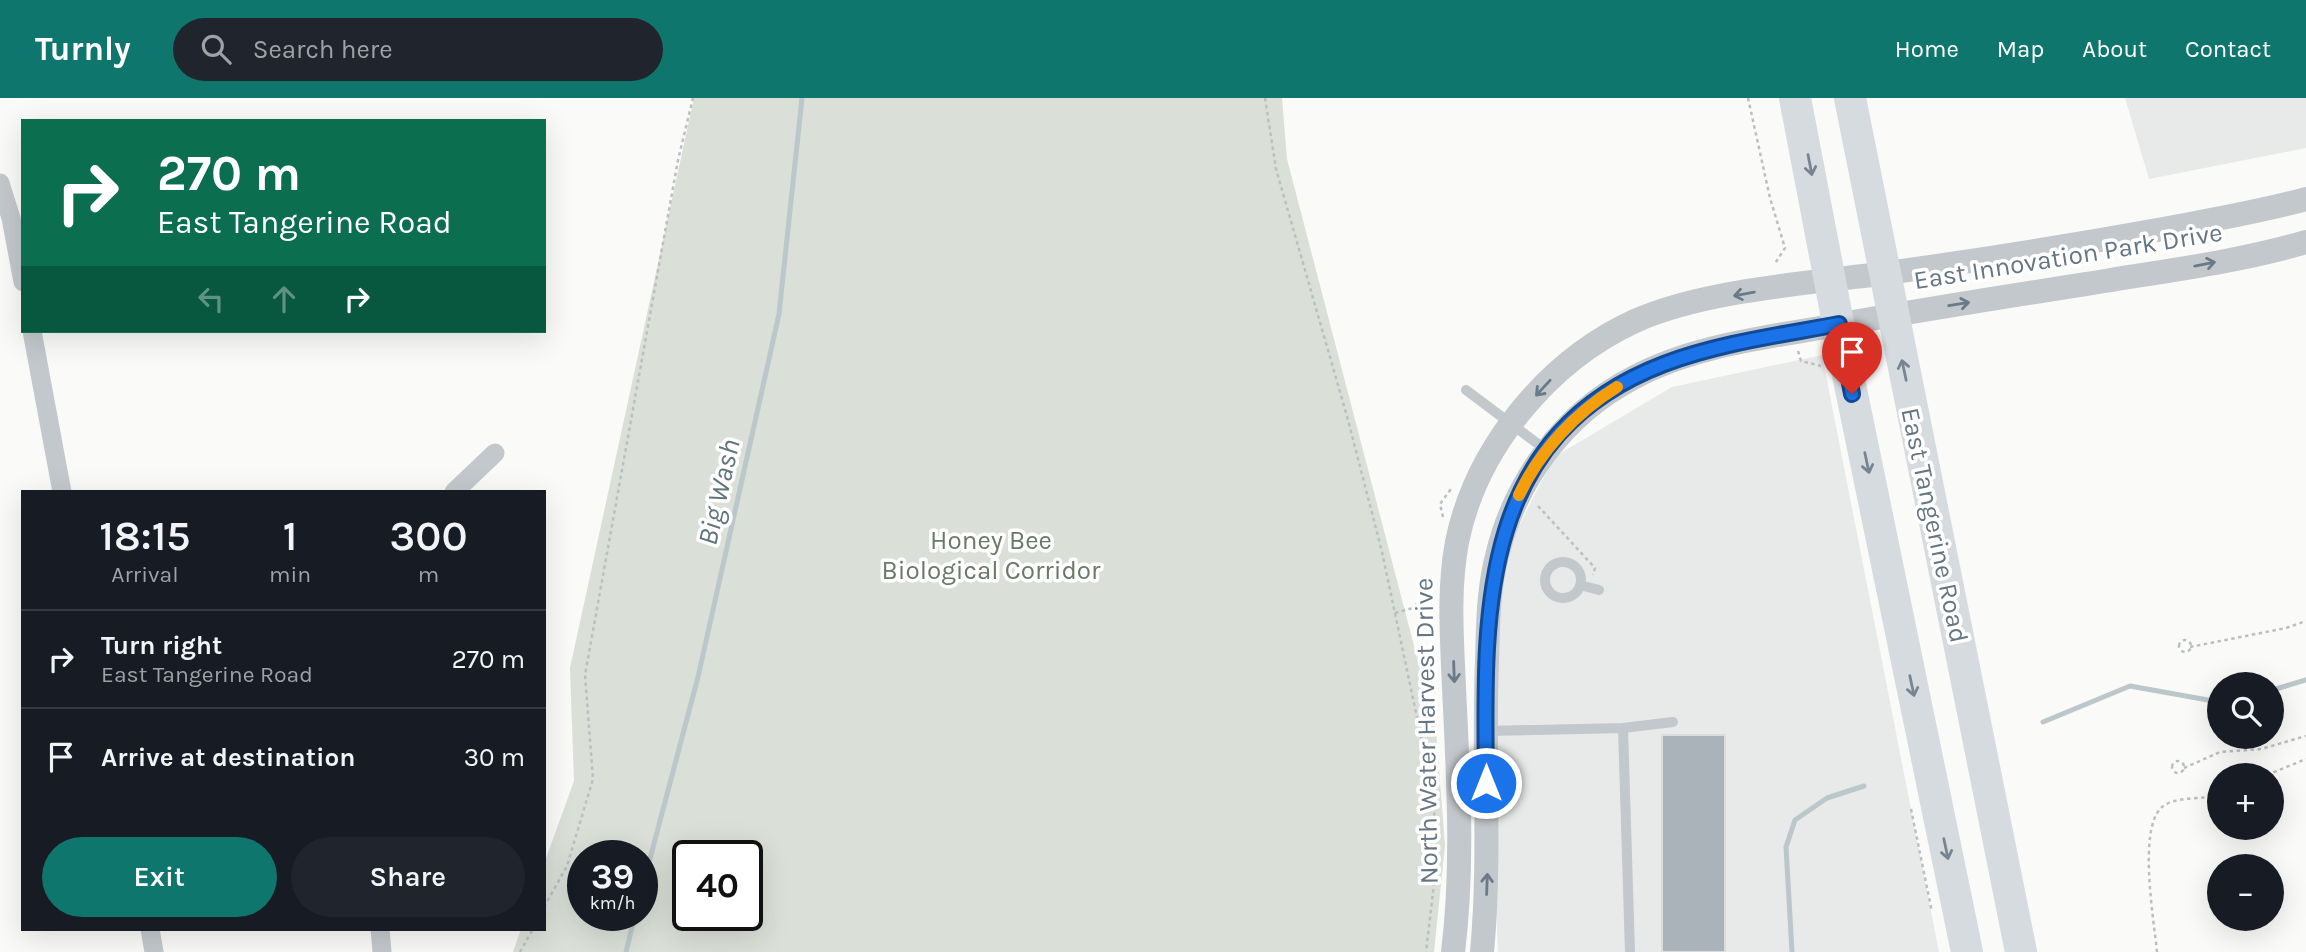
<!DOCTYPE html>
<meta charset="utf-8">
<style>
body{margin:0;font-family:Karla,sans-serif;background:#20242c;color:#f1f3f6;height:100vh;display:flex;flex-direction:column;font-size:26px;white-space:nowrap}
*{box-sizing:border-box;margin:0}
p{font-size:23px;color:#9ea1a6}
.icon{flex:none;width:38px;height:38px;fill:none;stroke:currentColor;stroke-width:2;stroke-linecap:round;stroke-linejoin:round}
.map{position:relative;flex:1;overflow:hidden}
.panel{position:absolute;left:21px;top:392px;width:525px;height:441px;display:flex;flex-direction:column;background:#171b24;border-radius:0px;box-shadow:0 7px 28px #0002}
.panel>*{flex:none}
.top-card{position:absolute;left:21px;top:21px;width:525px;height:214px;border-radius:0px;box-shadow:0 7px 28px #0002;background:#0b6e4f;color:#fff;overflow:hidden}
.tools{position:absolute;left:2207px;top:574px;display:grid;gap:14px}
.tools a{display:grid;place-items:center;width:77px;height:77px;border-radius:50%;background:#171b24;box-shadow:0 7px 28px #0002;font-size:35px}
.speed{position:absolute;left:567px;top:742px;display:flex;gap:14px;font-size:35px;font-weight:700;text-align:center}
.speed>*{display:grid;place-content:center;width:91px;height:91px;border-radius:50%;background:#171b24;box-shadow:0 7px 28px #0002;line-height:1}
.speed small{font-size:18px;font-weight:400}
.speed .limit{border:4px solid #111;border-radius:10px;background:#fff;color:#111}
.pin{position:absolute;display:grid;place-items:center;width:60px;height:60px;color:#fff;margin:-72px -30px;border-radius:50% 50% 50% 0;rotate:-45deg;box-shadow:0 0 7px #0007}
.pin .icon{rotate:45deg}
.me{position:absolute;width:77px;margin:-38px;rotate:0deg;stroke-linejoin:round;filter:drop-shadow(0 0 5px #0008)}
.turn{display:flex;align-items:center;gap:24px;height:147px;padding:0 21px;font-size:32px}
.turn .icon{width:91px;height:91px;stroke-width:2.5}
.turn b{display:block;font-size:49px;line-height:60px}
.lanes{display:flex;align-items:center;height:66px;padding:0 21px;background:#0003;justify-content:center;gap:35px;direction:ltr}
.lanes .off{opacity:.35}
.eta{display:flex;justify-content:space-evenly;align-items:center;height:119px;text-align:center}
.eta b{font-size:42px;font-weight:600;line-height:49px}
.action{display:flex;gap:14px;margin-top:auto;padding:14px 21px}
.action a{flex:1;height:80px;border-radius:42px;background:#0f766e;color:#fff;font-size:28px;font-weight:600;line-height:80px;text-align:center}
.action a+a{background:#20242c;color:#f1f3f6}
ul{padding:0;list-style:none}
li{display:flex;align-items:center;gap:21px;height:98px;padding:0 21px;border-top:2px solid #363941}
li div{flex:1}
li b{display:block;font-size:26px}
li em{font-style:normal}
header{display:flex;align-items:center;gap:42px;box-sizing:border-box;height:98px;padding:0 35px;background:#0f766e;color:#fff}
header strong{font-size:33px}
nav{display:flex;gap:38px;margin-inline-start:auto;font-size:24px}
.search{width:490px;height:63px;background:#20242c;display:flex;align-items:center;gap:18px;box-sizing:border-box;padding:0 24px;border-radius:38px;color:#9ea1a6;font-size:26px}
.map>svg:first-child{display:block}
.built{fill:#e8e9e9}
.green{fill:#dadfd7;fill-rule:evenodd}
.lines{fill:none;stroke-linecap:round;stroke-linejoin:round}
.stream{stroke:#bbc7cb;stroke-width:5}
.building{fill:#aab3b9;stroke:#dcdcda;stroke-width:2}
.path{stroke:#bbbfc2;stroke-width:2.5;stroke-dasharray:3.5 3.5;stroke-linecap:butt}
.service{stroke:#c3c8cc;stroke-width:10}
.minor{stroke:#c3c8cc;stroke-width:19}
.tertiary{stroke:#c3c8cc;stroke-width:24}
.primary{stroke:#d6dbdf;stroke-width:32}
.oneway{stroke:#768591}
.oneway2{stroke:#6a7a87}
.route-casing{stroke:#114b97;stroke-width:18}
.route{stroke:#1a73e8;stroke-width:12}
.slow{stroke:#f59e0b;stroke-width:12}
.labels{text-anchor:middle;stroke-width:7;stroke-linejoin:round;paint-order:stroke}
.street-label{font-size:26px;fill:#657683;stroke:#fff}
.park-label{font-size:26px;fill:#687a64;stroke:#fff}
.water-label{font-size:28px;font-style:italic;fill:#60757c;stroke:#fff}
</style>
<header>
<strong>Turnly</strong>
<div class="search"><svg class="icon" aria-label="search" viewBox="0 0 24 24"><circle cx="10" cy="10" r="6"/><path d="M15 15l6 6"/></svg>Search here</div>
<nav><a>Home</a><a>Map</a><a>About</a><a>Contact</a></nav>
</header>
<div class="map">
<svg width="2306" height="854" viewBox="0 0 2306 854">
<rect width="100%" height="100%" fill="#fafaf8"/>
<path class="built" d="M2125 0H2306V50L2149 81Z
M1822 257 1939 854H1498L1488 631 1502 461 1554 359 1672 289Z"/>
<path class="green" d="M694 0H1282L1287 61 1436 632 1445 747 1434 854H513L521 831H544V766L574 683 570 570ZM583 758H642V817H583ZM688 758H747V817H688Z"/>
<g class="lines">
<path class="stream" d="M2272 592 2306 582
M2043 624 2130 588 2219 604
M642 791 698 579 779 216 802 0
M626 854 635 817
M1792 854 1786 749 1795 722 1827 700 1864 688"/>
</g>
<path class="building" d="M1662 637H1725V854H1662Z"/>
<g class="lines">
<path class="path" d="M1265 0 1276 71 1348 322 1382 454 1433 695 1437 760 1426 854
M1748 0 1770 100 1785 150 1774 167
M1798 253 1801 263 1821 268
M1538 408 1595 470 1593 477
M1443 419 1440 406 1451 391
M1395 515 1413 510 1430 490
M2179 548a6 6 0 1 1 12 0a6 6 0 1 1-12 0Z
M2190 549 2286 530 2306 523
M2172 669a6 6 0 1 1 12 0a6 6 0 1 1-12 0Z
M2184 670 2220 654 2261 651 2306 638
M2267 677 2306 661
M1911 711 1932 814
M544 809 567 768 593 681 585 577 678 62 693 0
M520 854 533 831
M2157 854C2154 822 2138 733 2161 710 2172 698 2204 701 2219 698"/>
<path class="service" d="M1466 292 1546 352
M1545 482a18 18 0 1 1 36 0a18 18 0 1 1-36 0Z
M1580 487 1599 492
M1623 630 1630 854
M1486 633 1623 630 1673 624"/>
<path class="minor" d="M0 85 11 120 23 184
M32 233 62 394
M454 394 495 355
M150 831 154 854
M380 831 382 854"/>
<path class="tertiary" d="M1453 854C1464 766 1458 678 1454 589 1452 541 1448 492 1457 444 1476 350 1548 263 1635 223 1701 193 1807 185 1880 176 1975 163 2069 148 2163 131 2211 122 2259 114 2306 101
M1482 854C1491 757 1483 660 1487 563 1488 529 1488 492 1497 458 1515 382 1564 316 1633 280 1694 247 1770 239 1837 227 1926 211 2016 197 2105 183 2172 172 2241 163 2306 144"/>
<path class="primary" d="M1795 0 1847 272 1967 854
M1850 0 2021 854"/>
</g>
<defs><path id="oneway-shaft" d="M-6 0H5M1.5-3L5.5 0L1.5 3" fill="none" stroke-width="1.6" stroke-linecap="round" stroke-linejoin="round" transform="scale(1.75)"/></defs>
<g class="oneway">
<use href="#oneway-shaft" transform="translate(1810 67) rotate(79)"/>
<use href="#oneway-shaft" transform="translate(1904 272) rotate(-102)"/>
<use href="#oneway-shaft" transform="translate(1867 365) rotate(78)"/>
<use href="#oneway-shaft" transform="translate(1912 588) rotate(78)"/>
<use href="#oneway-shaft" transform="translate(1946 751) rotate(78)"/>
</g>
<g class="oneway2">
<use href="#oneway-shaft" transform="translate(2205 166) rotate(-11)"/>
<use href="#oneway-shaft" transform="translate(1744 196) rotate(170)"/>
<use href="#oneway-shaft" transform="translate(1959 206) rotate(-9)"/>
<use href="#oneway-shaft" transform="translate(1543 290) rotate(133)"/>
<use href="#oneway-shaft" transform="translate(1454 574) rotate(88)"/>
<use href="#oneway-shaft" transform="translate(1487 786) rotate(-88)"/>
</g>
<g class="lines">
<defs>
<path id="route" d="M1486 685C1484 518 1476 338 1664 266 1719 245 1781 237 1839 226L1852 296"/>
</defs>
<use href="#route" class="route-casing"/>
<use href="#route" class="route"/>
<path class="slow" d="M1519 397C1540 353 1575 315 1617 289"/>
</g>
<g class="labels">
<g class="street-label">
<text transform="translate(2068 158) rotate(-9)" y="9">East Innovation Park Drive</text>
<text transform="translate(1935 427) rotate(78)" y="9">East Tangerine Road</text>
<text transform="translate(1426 633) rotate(-91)" y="9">North Water Harvest Drive</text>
</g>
<g class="park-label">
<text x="991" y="451">Honey Bee<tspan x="991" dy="30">Biological Corridor</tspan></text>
</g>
<g class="water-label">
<text transform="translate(718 394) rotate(-77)" y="10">Big Wash</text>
</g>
</g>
</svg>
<div class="tools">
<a><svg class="icon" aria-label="search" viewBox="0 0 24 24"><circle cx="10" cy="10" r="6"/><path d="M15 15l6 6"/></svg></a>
<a>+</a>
<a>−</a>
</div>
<div class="speed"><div>39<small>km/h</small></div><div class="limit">40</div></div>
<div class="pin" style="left:1852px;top:296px;background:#d93025"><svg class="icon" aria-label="arrive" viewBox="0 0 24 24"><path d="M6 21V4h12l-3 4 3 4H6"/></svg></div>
<svg class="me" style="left:1486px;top:685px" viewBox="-20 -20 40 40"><circle r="17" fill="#1a73e8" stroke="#fff" stroke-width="3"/><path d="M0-11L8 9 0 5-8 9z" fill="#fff"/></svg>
<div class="top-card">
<div class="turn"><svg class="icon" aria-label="right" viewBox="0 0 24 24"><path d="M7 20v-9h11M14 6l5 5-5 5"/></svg><div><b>270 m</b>East Tangerine Road</div></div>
<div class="lanes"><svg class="icon off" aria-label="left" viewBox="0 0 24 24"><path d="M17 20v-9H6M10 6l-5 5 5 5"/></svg><svg class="icon off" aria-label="ahead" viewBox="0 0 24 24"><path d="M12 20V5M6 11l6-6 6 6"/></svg><svg class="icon" aria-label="right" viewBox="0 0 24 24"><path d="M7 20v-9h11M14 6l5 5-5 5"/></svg></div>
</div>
<section class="panel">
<div class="eta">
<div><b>18:15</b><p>Arrival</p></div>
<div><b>1</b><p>min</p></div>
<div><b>300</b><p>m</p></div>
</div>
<ul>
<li><svg class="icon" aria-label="right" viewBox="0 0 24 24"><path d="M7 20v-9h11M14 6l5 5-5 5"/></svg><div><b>Turn right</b><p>East Tangerine Road</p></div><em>270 m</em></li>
<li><svg class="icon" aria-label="arrive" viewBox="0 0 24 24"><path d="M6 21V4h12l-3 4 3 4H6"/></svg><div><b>Arrive at destination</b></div><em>30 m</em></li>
</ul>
<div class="action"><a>Exit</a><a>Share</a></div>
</section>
</div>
